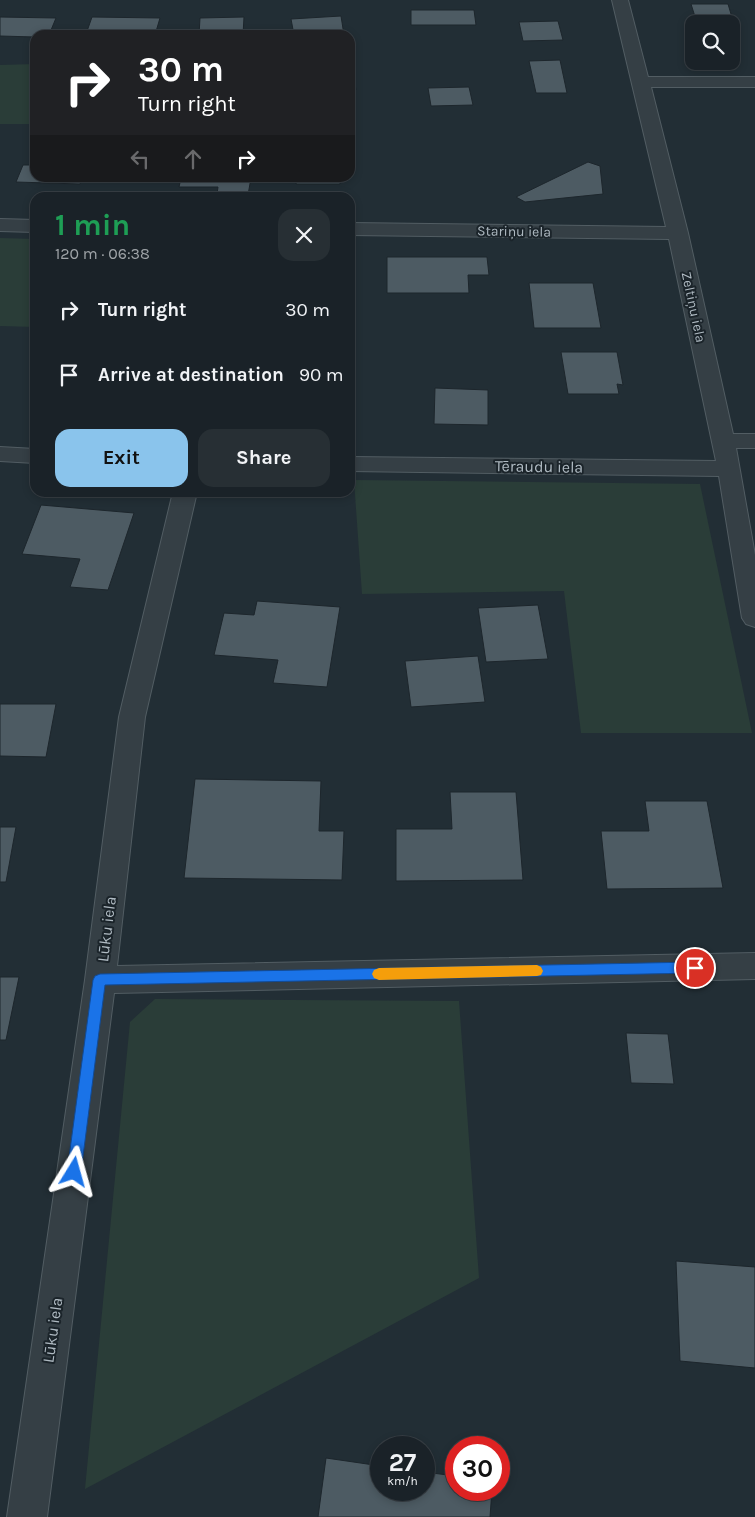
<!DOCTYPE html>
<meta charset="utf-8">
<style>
body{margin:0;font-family:Karla,sans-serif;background:#272f34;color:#f1f3f6;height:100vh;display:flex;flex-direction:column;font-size:19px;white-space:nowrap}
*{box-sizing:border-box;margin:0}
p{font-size:16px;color:#9fa4a8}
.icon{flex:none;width:28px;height:28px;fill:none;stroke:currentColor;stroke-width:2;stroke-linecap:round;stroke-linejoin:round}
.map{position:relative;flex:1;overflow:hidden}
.side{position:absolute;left:30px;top:192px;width:325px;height:305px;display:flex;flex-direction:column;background:#1a2228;border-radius:15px;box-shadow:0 2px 8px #0003,0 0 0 1px #383f45}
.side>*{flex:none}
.guide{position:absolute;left:30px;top:30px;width:325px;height:152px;border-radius:15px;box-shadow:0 2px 8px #0003,0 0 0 1px #383f45;background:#202124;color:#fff;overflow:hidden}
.controls{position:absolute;left:685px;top:15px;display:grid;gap:10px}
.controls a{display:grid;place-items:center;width:55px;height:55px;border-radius:10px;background:#1a2228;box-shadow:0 2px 8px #0003,0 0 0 1px #383f45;font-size:25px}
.speed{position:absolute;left:370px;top:1436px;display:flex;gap:10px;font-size:25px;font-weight:700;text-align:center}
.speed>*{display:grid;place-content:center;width:65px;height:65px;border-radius:50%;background:#1a2228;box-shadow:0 2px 8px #0003,0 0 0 1px #383f45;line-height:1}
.speed small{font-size:12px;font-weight:400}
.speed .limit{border:8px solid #d22;background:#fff;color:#111}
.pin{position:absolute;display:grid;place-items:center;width:42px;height:42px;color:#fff;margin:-21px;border:2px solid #fff;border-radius:50%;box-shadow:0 1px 5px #0007}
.me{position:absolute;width:55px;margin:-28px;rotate:8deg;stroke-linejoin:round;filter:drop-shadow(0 0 4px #0008)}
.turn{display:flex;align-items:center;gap:18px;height:105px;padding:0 25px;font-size:22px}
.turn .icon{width:65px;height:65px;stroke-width:2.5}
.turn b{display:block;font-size:35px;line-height:42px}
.lanes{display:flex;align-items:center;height:48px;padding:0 25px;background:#0003;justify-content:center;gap:25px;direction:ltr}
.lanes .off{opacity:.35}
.round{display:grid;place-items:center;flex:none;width:52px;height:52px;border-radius:15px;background:#272f34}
.summary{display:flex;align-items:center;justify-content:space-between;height:85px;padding:0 25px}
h1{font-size:30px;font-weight:700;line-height:38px;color:#1e9e55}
.cta{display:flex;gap:10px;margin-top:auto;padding:10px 25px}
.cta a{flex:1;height:58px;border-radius:15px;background:#8ac4ec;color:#111;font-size:20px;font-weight:700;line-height:58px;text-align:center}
.cta a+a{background:#272f34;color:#f1f3f6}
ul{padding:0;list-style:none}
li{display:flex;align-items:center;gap:15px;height:65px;padding:0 25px}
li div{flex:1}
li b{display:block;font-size:19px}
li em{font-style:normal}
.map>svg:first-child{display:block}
.green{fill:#2a3d38}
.building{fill:#4d5b63;stroke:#1d262c}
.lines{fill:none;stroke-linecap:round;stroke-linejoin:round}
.minor-casing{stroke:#525d63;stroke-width:2}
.minor{fill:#353f45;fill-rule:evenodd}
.route{fill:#1a73e8;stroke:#114b97}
.slow{fill:#f59e0b}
.labels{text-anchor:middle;stroke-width:4;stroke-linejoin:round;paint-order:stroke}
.far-street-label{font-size:14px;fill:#afbac2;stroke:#1b242a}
.street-label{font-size:16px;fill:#afbac2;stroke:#1b242a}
</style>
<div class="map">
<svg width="755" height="1517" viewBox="0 0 755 1517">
<rect width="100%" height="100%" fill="#222e35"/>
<path class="green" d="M35 64V124H0V65Z
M0 238 35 239V327L0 326Z
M354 480 700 484 752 733H581L564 591 362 594Z
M155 999 459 1001 479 1278 85 1489 130 1022Z"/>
<path class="building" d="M691 4H728L734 24 697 23Z
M411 10H474L476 25H411Z
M341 16 344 35H294L291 19Z
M0 17 56 18 49 35H35V37L0 36Z
M92 17 160 18 155 35 86 34Z
M244 17 243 35H199L200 18Z
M558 21 563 40 523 41 519 22Z
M560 60 567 93H536L529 61Z
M350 71H353L356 90H350Z
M469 87 473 105 431 106 428 88Z
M588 162 600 166 603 194 525 202 516 197Z
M23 165H35V178H82L80 184 16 182Z
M181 178H251L248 195 217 194 218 187H179Z
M297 178H340V184H296Z
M387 257H487L489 275H468L469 293H387Z
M529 283H593L601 328H534Z
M561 352H617L623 385 617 384 619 394H568Z
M435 388 488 390V425L434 424Z
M41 505 134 513 108 590 70 587 80 559 22 554Z
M257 601 340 607 327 687 273 683 278 660 214 655 224 613 254 615Z
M538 605 548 659 486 662 478 608Z
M478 656 485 702 411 707 405 661Z
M0 704H56L46 757 0 756Z
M195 779 321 781 319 831H344L342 880 184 878Z
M450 792H516L523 880 396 881V829H452Z
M645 801H707L723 888 607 889 601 831H649Z
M0 827H16L6 882H0Z
M0 977H19L6 1040H0Z
M626 1033 668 1034 674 1084 631 1083Z
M676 1261 755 1267V1368L680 1361Z
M326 1458 381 1466V1490H424V1472L456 1476V1490H492L490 1517H318Z"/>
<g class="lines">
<defs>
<path id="minor" d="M612 0H628L648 77H755V87H651L688 233 733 434H755V448H736L755 555V627L746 624 742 618 719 476 350 471V457L716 461 669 239 350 235V223L666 227Z
M0 219 35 220V232L0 231Z
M0 447 35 449V463L0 461Z
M173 492H197L145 717 117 966 755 953V979L114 993 47 1517H7L85 980 119 717Z"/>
</defs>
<use href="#minor" class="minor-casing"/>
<use href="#minor" class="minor"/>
</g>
<path class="route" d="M695 962 700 964 702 968 700 971 695 973 105 985 81 1172 79 1176 74 1178 69 1176 67 1172 93 980 95 976 100 974Z"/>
<path class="slow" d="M537 965 541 967 543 971 541 975 537 976 379 980 374 978 372 974 374 970 379 968Z"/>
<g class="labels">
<g class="far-street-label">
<text transform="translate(514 231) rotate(1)" y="5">Stariņu iela</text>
<text transform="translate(694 307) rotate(78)" y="5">Zeltiņu iela</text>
</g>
<g class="street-label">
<text transform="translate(539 466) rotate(1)" y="6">Tēraudu iela</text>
<text transform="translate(106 929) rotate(-83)" y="6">Lūku iela</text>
<text transform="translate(52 1330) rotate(-82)" y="6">Lūku iela</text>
</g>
</g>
</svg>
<div class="controls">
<a><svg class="icon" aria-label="search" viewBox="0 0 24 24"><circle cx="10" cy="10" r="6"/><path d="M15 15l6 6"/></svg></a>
</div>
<div class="speed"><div>27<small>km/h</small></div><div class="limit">30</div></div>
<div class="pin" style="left:695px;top:968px;background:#d93025"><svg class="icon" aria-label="arrive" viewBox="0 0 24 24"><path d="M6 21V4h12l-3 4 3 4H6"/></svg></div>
<svg class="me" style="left:74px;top:1172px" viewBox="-20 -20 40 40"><path d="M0-17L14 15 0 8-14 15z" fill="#1a73e8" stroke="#fff" stroke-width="4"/></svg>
<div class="guide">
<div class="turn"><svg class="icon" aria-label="right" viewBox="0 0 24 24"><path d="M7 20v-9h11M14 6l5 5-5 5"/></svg><div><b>30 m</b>Turn right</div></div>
<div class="lanes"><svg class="icon off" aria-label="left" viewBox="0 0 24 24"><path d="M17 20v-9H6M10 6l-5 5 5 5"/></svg><svg class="icon off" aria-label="ahead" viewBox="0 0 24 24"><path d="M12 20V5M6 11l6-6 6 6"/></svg><svg class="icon" aria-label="right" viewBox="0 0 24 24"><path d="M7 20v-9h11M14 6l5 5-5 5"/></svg></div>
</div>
<section class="side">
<div class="summary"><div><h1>1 min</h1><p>120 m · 06:38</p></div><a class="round"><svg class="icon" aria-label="close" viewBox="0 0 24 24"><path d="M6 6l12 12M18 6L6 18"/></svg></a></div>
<ul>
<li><svg class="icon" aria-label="right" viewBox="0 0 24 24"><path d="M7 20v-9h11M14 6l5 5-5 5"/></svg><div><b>Turn right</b></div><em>30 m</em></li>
<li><svg class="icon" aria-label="arrive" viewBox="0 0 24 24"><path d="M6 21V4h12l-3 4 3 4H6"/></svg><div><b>Arrive at destination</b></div><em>90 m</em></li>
</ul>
<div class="cta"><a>Exit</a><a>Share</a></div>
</section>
</div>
